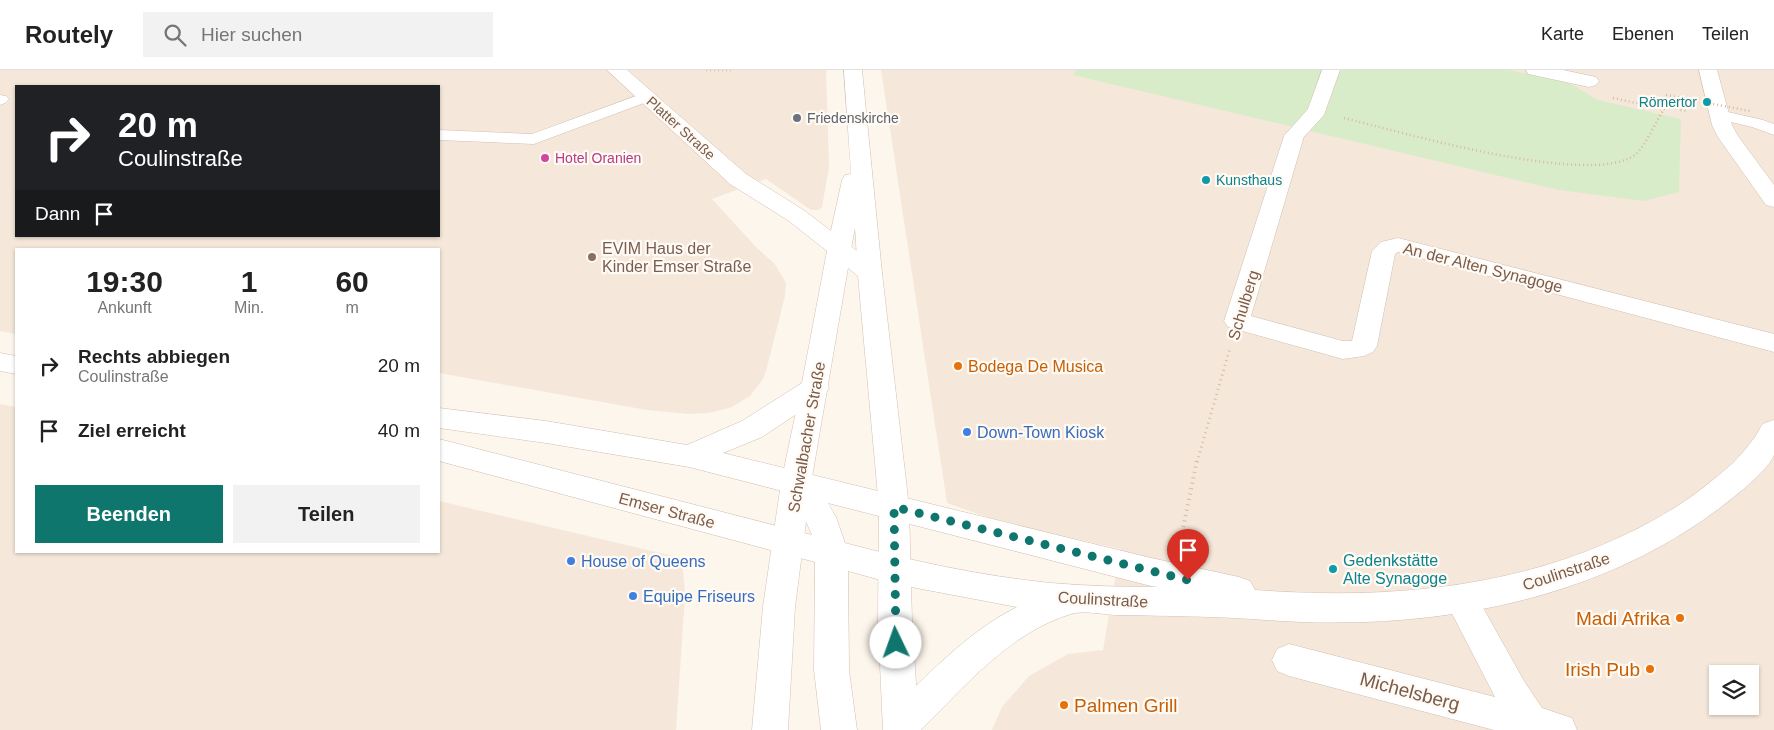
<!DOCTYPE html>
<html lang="de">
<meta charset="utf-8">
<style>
body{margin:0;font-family:Arial,sans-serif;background:#f2f2f2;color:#222;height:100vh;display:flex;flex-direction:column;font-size:19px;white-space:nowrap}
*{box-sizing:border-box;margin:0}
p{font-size:16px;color:#767676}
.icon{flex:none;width:28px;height:28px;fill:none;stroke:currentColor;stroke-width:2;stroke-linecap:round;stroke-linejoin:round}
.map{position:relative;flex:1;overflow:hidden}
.details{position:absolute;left:15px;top:178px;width:425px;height:305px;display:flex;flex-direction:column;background:#fff;border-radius:0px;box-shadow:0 1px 4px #0004}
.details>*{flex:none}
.banner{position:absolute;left:15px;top:15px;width:425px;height:152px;border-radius:0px;box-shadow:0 1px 4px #0004;background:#202124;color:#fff;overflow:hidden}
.buttons{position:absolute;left:1709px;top:595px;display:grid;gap:10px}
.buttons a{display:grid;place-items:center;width:50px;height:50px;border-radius:0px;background:#fff;box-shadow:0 1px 4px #0004;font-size:25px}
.pin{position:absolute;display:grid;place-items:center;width:42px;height:42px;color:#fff;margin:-51px -21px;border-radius:50% 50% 50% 0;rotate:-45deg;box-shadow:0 0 5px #0007}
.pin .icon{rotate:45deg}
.me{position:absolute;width:55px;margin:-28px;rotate:357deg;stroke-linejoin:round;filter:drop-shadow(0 0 4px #0008)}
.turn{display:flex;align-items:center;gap:18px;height:105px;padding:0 20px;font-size:22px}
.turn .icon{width:65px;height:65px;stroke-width:2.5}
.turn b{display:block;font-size:35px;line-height:42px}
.then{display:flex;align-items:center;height:48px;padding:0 20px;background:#0003;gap:10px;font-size:19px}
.eta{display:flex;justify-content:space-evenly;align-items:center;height:85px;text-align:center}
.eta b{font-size:30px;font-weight:700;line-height:35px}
.cta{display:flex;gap:10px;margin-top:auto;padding:10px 20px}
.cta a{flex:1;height:58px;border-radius:0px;background:#0f766e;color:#fff;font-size:20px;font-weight:700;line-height:58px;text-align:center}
.cta a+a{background:#f2f2f2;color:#222}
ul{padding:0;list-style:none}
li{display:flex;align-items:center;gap:15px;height:65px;padding:0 20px}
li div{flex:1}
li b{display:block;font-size:19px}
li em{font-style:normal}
header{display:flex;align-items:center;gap:30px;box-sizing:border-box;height:70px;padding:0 25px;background:#fff;border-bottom:1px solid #e0e0e0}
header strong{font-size:24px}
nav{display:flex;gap:28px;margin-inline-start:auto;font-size:18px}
.search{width:350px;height:45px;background:#f2f2f2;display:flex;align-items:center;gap:12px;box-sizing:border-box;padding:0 18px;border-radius:0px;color:#767676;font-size:19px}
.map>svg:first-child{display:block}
.residential{fill:#f5e8da;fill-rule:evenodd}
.green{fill:#d8ecc9}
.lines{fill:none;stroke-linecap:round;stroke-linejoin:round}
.service-casing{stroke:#d1beb0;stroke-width:1}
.pedestrian-casing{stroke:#d1beb0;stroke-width:1}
.minor-casing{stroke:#d1beb0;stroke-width:1}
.tertiary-casing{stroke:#d1beb0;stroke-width:1}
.secondary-casing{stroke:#d6c0b0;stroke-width:1}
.path-far2{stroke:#d9b8a5;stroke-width:2.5;stroke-dasharray:1 3;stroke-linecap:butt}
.path-far1{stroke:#d9b8a5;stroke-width:3;stroke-dasharray:1 4;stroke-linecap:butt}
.path{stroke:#d9b8a5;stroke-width:4;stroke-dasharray:1 4.5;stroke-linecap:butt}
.service{fill:#fff;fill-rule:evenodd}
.pedestrian{fill:#fff;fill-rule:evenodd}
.minor{fill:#fff;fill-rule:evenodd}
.tertiary{fill:#fff;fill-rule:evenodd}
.secondary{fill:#fff;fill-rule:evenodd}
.path-bridge{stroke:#d9b8a5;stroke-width:2.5;stroke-dasharray:1 3;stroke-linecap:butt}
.route{stroke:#0f766e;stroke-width:9;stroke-dasharray:0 16.2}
.culture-dot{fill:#0f9aa8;stroke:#fffaf3;stroke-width:2}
.worship-dot{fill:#6b7280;stroke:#fffaf3;stroke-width:2}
.hotel-dot{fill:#d1479c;stroke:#fffaf3;stroke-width:2}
.education-dot{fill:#8d6e63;stroke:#fffaf3;stroke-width:2}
.food-dot{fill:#e8710a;stroke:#fffaf3;stroke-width:2}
.shop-dot{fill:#3f7fe0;stroke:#fffaf3;stroke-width:2}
.labels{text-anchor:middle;stroke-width:4.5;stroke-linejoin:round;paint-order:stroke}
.far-culture-label{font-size:14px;fill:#0d838f;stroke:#fffaf3;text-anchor:end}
.far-worship-label{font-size:14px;fill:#5b616d;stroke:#fffaf3;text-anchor:start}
.far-street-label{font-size:14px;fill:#7a5c4d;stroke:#fffaf3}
.far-hotel-label{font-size:14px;fill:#b23c85;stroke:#fffaf3;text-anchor:start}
.education-label{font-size:16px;fill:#785e54;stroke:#fffaf3;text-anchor:start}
.street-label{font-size:16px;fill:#7a5c4d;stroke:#fffaf3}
.food-label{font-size:16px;fill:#c56008;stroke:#fffaf3;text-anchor:start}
.shop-label{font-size:16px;fill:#366cbe;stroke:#fffaf3;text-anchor:start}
.culture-label{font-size:16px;fill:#0d838f;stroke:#fffaf3;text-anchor:start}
.near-food-label{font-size:19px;fill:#c56008;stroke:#fffaf3;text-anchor:end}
.near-street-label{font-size:19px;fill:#7a5c4d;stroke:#fffaf3}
</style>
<header>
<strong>Routely</strong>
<div class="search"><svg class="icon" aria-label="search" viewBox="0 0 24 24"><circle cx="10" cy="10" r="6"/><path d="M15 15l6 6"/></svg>Hier suchen</div>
<nav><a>Karte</a><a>Ebenen</a><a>Teilen</a></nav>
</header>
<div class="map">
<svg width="1774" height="660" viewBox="0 0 1774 660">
<rect width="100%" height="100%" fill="#fdf6ec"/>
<path class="residential" d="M0 0H826L829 97 822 137 819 140H811L766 109 712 129 757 178 774 193 786 213 785 226 766 301 763 309 750 326 732 337 709 343 689 344 647 340 439 303V179H16V264L0 261ZM16 16H439V166H16Z
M881 0H1774V660H992L1002 637 1029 606 1068 584 1103 580 1120 479 992 449 947 433ZM1718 604H1750V636H1718Z
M0 334 16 337V481H439V431L682 488 685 526 676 660H0Z"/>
<path class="green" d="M1076 0H1509L1569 13 1598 30 1681 49 1679 122 1644 131 1559 120 1073 5Z"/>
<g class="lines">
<defs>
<path id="service" d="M647 22 652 24 655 27 652 30 534 74 439 70V60L532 64Z
M0 25 6 26 9 29 5 33 0 35Z
M1719 40 1763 50 1774 54V65L1752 57 1714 48 1711 45 1714 42Z"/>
<path id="pedestrian" d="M1322 0H1340L1324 45 1301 70 1294 72 1287 70 1284 66 1308 39Z
M1526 0H1563L1596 7 1599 11 1596 15 1589 17 1528 4Z
M1461 516 1473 520 1524 611 1542 638 1572 648 1577 660H1494L1289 606 1277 601 1272 590 1277 579 1289 574 1495 627 1445 530 1449 520Z"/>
<path id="minor" d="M1294 60 1301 62 1304 66 1251 246 1343 271H1352L1372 181 1381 172 1398 168 1774 264V282L1398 182 1395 184 1377 276 1373 282 1364 286 1343 289 1228 257 1224 251 1284 66 1287 62Z"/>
<path id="tertiary" d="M844 0H862L882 203 879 208 870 211 861 208 858 203 855 158 851 179 847 184 839 186 831 184 827 179 842 110 845 105 851 104Z
M1699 0H1717L1732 55 1738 66 1774 115V137L1766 135 1718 67 1712 55Z
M0 283 16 286V304L0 301Z
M815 308 825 311 829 318 825 325 762 367 723 383 1151 488 1239 507 1250 511 1255 520C1401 531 1549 516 1676 437 1696 424 1715 409 1733 393 1741 385 1748 376 1755 367 1758 363 1760 357 1763 354 1766 352 1771 351 1774 350 1774 360 1774 376 1774 385 1766 405 1713 444 1694 456 1570 538 1412 561 1266 550 1217 546 1168 546 1119 545 1105 545 1084 540 1071 544 1009 563 965 616 921 660H885L883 655 888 643C928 605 967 562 1017 537L895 514 848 501 849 600 857 660H821L814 600 815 492 439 391V369L812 465 800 438 786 422 689 397 546 373 439 358V338L546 351 687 375 742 351 805 311ZM828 433 1151 516 1158 517C1123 517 1087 516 1051 513 981 506 912 491 845 473L836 447Z"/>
<path id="secondary" d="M607 0H627L746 104 805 141 879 198 882 203 909 437 912 551 919 660H883L878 551 879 437 858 206 848 198 811 413 795 537 788 660H752L763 537 781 413 801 318 827 181 789 151 730 114Z"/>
</defs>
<use href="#service" class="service-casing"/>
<use href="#pedestrian" class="pedestrian-casing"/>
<use href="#minor" class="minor-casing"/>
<use href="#tertiary" class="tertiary-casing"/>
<use href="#secondary" class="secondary-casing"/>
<path class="path-far2" d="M706 0H733
M1613 28 1664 39V31L1681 34 1680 40 1687 41
M1344 48C1398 61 1593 119 1636 84 1646 75 1656 51 1664 39"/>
<path class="path-far1" d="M1197 392 1230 278"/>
<path class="path" d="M1180 473 1197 390"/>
<use href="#service" class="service"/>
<use href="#pedestrian" class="pedestrian"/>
<use href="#minor" class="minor"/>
<use href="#tertiary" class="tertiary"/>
<use href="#secondary" class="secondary"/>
<path class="path-bridge" d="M1666 25 1750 41"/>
</g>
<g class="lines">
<path class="route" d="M896 573 894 437 1188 510"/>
</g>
<g class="culture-dot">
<circle cx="1707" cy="32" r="5"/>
<circle cx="1206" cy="110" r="5"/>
<circle cx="1333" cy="499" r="5"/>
</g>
<circle class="worship-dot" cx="797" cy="48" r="5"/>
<circle class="hotel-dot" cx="545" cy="88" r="5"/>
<circle class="education-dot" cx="592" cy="187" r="5"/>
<g class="food-dot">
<circle cx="958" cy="296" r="5"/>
<circle cx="1680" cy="548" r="5"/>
<circle cx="1650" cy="599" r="5"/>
<circle cx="1064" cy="635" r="5"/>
</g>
<g class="shop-dot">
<circle cx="967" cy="362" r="5"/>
<circle cx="571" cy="491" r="5"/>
<circle cx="633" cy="526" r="5"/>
</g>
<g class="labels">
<g class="far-culture-label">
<text x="1697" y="37">Römertor</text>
<text x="1216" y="115" text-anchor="start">Kunsthaus</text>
</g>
<g class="far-worship-label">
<text x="807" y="53">Friedenskirche</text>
</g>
<g class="far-street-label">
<text transform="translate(681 58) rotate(42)" y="5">Platter Straße</text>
</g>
<g class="far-hotel-label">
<text x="555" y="93">Hotel Oranien</text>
</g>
<g class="education-label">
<text x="602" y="184">EVIM Haus der<tspan x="602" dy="18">Kinder Emser Straße</tspan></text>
</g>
<g class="street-label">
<text transform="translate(1483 197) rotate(14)" y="6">An der Alten Synagoge</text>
<text transform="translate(1243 235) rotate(-73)" y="6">Schulberg</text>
<text transform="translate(806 367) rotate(-80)" y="6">Schwalbacher Straße</text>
<text transform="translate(667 440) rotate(15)" y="6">Emser Straße</text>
<text transform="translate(1566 501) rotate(-18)" y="6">Coulinstraße</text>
<text transform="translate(1103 529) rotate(3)" y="6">Coulinstraße</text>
</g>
<g class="food-label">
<text x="968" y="302">Bodega De Musica</text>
</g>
<g class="shop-label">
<text x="977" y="368">Down-Town Kiosk</text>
<text x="581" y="497">House of Queens</text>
<text x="643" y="532">Equipe Friseurs</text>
</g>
<g class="culture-label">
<text x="1343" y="496">Gedenkstätte<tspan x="1343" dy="18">Alte Synagoge</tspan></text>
</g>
<g class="near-food-label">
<text x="1670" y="555">Madi Afrika</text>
<text x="1640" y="606">Irish Pub</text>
<text x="1074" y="642" text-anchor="start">Palmen Grill</text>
</g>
<g class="near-street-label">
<text transform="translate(1410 621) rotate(15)" y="7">Michelsberg</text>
</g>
</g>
</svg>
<div class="buttons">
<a><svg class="icon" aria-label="layers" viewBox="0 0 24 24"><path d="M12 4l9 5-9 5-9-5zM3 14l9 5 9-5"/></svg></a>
</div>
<div class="pin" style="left:1188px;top:510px;background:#d93025"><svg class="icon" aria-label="arrive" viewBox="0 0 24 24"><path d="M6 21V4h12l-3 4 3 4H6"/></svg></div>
<svg class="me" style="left:896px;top:573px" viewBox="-20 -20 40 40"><circle r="19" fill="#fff"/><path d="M0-13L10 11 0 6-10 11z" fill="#0f766e"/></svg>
<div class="banner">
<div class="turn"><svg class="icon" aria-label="right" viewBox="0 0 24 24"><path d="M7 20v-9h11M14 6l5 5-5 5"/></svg><div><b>20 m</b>Coulinstraße</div></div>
<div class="then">Dann<svg class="icon" aria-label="arrive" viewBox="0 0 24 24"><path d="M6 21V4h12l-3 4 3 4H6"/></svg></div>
</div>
<section class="details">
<div class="eta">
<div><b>19:30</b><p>Ankunft</p></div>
<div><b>1</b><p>Min.</p></div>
<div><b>60</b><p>m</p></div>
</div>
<ul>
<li><svg class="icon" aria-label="right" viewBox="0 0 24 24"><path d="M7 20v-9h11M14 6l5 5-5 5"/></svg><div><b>Rechts abbiegen</b><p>Coulinstraße</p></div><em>20 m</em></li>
<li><svg class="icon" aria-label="arrive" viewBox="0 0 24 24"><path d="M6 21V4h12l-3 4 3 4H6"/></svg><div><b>Ziel erreicht</b></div><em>40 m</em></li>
</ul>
<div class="cta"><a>Beenden</a><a>Teilen</a></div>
</section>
</div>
